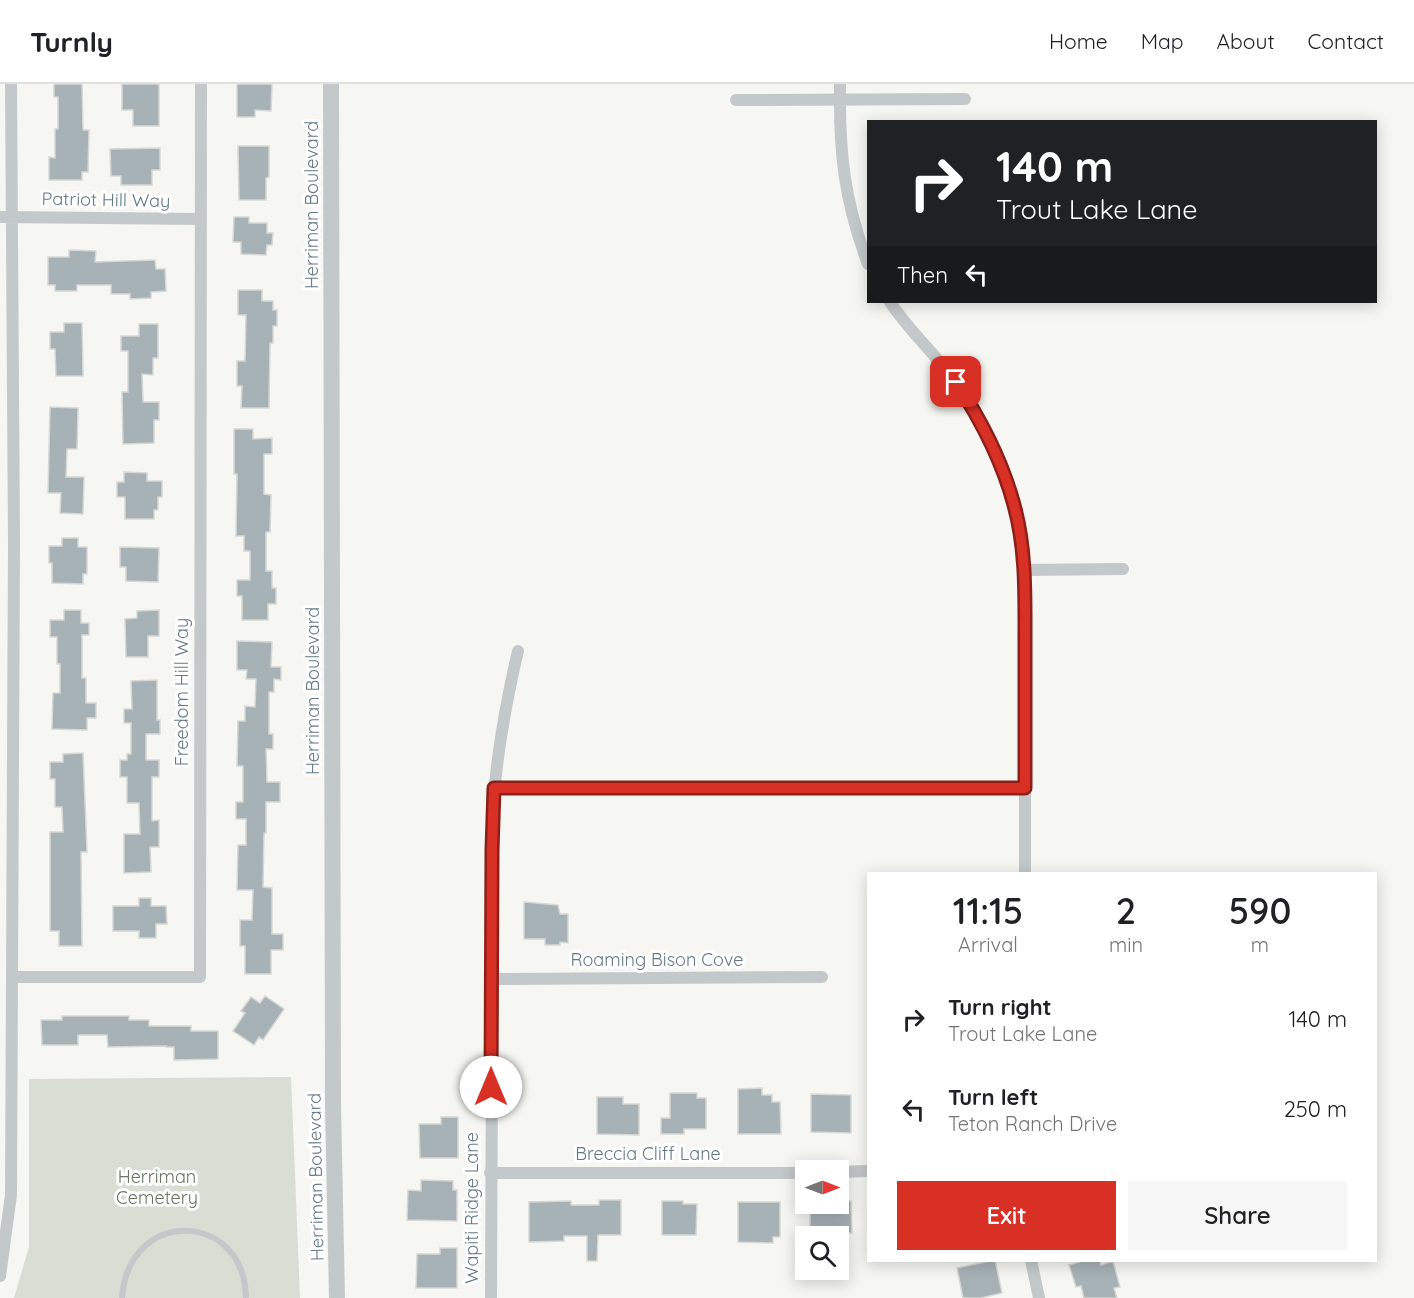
<!DOCTYPE html>
<style>
body{margin:0;font-family:Quicksand,sans-serif;background:#f6f6f6;color:#202124;height:100vh;display:flex;flex-direction:column;font-size:22px;white-space:nowrap}
*{box-sizing:border-box;margin:0}
p{font-size:20px;color:#757577}
.icon{flex:none;width:33px;height:33px;fill:none;stroke:currentColor;stroke-width:2;stroke-linecap:round;stroke-linejoin:round}
.map{position:relative;flex:1;overflow:hidden}
.drawer{position:absolute;left:867px;top:788px;width:510px;height:390px;display:flex;flex-direction:column;background:#fff;border-radius:0px;box-shadow:0 3px 15px #0003}
.drawer>*{flex:none}
.hud{position:absolute;left:867px;top:36px;width:510px;height:183px;border-radius:0px;box-shadow:0 3px 15px #0003;background:#202124;color:#fff;overflow:hidden}
.needle{width:39px;rotate:90deg}
.fabs{position:absolute;left:795px;top:1076px;display:grid;gap:12px}
.fabs a{display:grid;place-items:center;width:54px;height:54px;border-radius:0px;background:#fff;box-shadow:0 3px 15px #0003;font-size:30px}
.pin{position:absolute;display:grid;place-items:center;width:51px;height:51px;color:#fff;margin:-26px;border-radius:12px;box-shadow:0 3px 9px #0006}
.me{position:absolute;width:66px;margin:-33px;rotate:0deg;stroke-linejoin:round;filter:drop-shadow(0 0 4px #0008)}
.turn{display:flex;align-items:center;gap:21px;height:126px;padding:0 30px;font-size:27px}
.turn .icon{width:78px;height:78px;stroke-width:2.5}
.turn b{display:block;font-size:42px;line-height:51px}
.then{display:flex;align-items:center;height:57px;padding:0 30px;background:#0003;gap:12px;font-size:22px}
.eta{display:flex;justify-content:space-evenly;align-items:center;height:102px;text-align:center}
.eta b{font-size:36px;font-weight:600;line-height:42px}
.button{display:flex;gap:12px;margin-top:auto;padding:12px 30px}
.button a{flex:1;height:69px;border-radius:0px;background:#d93025;color:#fff;font-size:24px;font-weight:600;line-height:69px;text-align:center}
.button a+a{background:#f6f6f6;color:#202124}
ul{padding:0;list-style:none}
li{display:flex;align-items:center;gap:18px;height:90px;padding:0 30px}
li div{flex:1}
li b{display:block;font-size:22px}
li em{font-style:normal}
header{display:flex;align-items:center;gap:36px;box-sizing:border-box;height:84px;padding:0 30px;background:#fff;border-bottom:2px solid #e0e0e0}
header strong{font-size:28px}
nav{display:flex;gap:33px;margin-inline-start:auto;font-size:21px}
.map>svg:first-child{display:block}
.green{fill:#d8ded3}
.building{fill:#a7b2b6;stroke:#d7d7d5;stroke-width:1.5}
.lines{fill:none;stroke-linecap:round;stroke-linejoin:round}
.service{stroke:#c3c8ca;stroke-width:6}
.minor{stroke:#c3c8ca;stroke-width:12}
.tertiary{stroke:#c3c8ca;stroke-width:16}
.route-casing{stroke:#8d1f18;stroke-width:15}
.route{stroke:#d93025;stroke-width:10}
.labels{text-anchor:middle;stroke-width:6;stroke-linejoin:round;paint-order:stroke}
.street-label{font-size:18px;fill:#637a85;stroke:#fff}
.park-label{font-size:18px;fill:#66775e;stroke:#fff}
</style>
<header>
<strong>Turnly</strong>
<nav><a>Home</a><a>Map</a><a>About</a><a>Contact</a></nav>
</header>
<div class="map">
<svg width="1414" height="1214" viewBox="0 0 1414 1214">
<rect width="100%" height="100%" fill="#f6f6f2"/>
<path class="green" d="M291 993 300 1214H14L29 1163V995Z"/>
<path class="building" d="M54 0H82L83 46H89L88 88H82V96H49V73L55 74V45H58V13H54Z
M122 0H159V42H133V26H122Z
M237 0H272L271 27 255 26V33H237Z
M238 62H269V93L266 94V116H239Z
M160 64V86H152V101H121V92H111L110 65Z
M234 133H249V139H267V149H273L272 161H267L266 171 241 170V158H233Z
M69 166 96 167 95 178 155 176 156 185H165L166 207 151 208V214L130 215V210H111V201H77V207H55V201H48V173H69Z
M238 206H262V217H273V226H277V242H273V259H270L269 324H241L242 302H237V277H245L246 231H238Z
M64 239H82L83 292H56L55 265H50V248H64Z
M139 240H158V274H153V291L142 290 143 318H159V336H154V359L123 360 122 308H128V267H121V252H139Z
M50 323 78 324 77 365H67L66 393H84L83 430 60 429 61 409H48Z
M234 345H253V355L272 354V370H264V410L271 411 270 448H266V487H272V504H276V520H268V536H242V512H237V496H250V467H244V452H236L237 390H234Z
M124 388 147 389V397H162V413H158V426H154V435H125V413H117V398H124Z
M62 454H78V463H87V490H83V500L52 499V479H49V462H62Z
M120 463 159 464 158 498 126 497V483H120Z
M64 526H81V539H89V551H82V594H86V619H96V634H87V646L52 645 53 609H60V580H57V553H50V536H64Z
M159 526V552H148V573H126L125 535 137 534V527Z
M237 557 272 558 271 583H281V596L274 595V608H269V650H273V665H266L267 698H280V718H266V749H264L263 803 272 804V850H283V866H271V890H245V862H240V836H252L253 806H237L238 761H246V735H236V718H243V682H237L238 637H245V622L255 623 256 595H246L247 586H237Z
M157 596V636H160V650H146V676H159V693H152V737L159 736V763H150L151 788 124 789V750H140L139 719H127V693H120V676H127V670H131V639H124V625H132L131 597Z
M83 669 87 768H81L82 862H59V847H50V748H63L62 723H55V695H50V678H63V670Z
M139 814H151V822H166L167 840H156V854H139V847H113V822H139Z
M524 818 558 821 560 830H568V859L560 858V861H545V855H524Z
M265 912 284 925 263 956 259 953 254 961 233 947 245 929 241 927 251 913 260 919Z
M62 932H129V936H149V942H191V947H218V975L174 976V963H166V962L108 963 107 951H78V961H42L41 936H62Z
M762 1004V1011H772V1018H780L781 1050H738V1005Z
M670 1009H697V1014H706V1045H684V1050H661V1034H670Z
M811 1010 851 1011V1049L811 1048Z
M597 1013H623V1020H639V1051L597 1050Z
M441 1033H458V1074H420L419 1040H441Z
M421 1096 453 1097V1106H457V1137L407 1136 408 1106 421 1107Z
M599 1116H621V1151H598L597 1177H587V1152H564V1157L529 1158V1118L571 1117V1121H599Z
M662 1117H683V1120H697L696 1151H662Z
M838 1117H851L852 1149H844V1152H810V1119H838Z
M738 1118H780V1153H773V1159L738 1158Z
M440 1164H457V1204H416L417 1170H440Z
M995 1176 1002 1209 981 1214H963L957 1184Z
M1086 1176H1100L1101 1181 1113 1177 1120 1203 1114 1204 1117 1214H1084L1081 1202 1076 1203 1069 1181Z"/>
<g class="lines">
<path class="service" d="M122 1214C128 1123 245 1126 246 1214"/>
<path class="minor" d="M840 0C839 68 844 116 868 180
M736 16 965 15
M0 133 200 135
M890 218C910 248 936 271 957 299 988 342 1011 394 1020 446 1023 468 1024 491 1025 514V789
M1023 486 1123 485
M494 704H1025
M13 893H200L201 0
M491 895 822 893
M838 1088 868 1087
M490 1089H806
M1031 1176 1039 1214
M0 1192 11 1111 14 459 11 0
M491 1214 493 721C497 669 506 618 518 567"/>
<path class="tertiary" d="M331 0 333 1023 337 1214"/>
</g>
<g class="lines">
<defs>
<path id="route" d="M491 1003 492 766 494 704H1025C1025 654 1025 604 1025 553 1025 509 1026 464 1014 421 1002 376 981 336 956 298"/>
</defs>
<use href="#route" class="route-casing"/>
<use href="#route" class="route"/>
</g>
<g class="labels">
<g class="street-label">
<text transform="translate(106 116) rotate(1)" y="6">Patriot Hill Way</text>
<text transform="translate(312 121) rotate(-90)" y="6">Herriman Boulevard</text>
<text transform="translate(313 607) rotate(-90)" y="6">Herriman Boulevard</text>
<text transform="translate(182 608) rotate(-90)" y="6">Freedom Hill Way</text>
<text x="657" y="882">Roaming Bison Cove</text>
<text x="648" y="1076">Breccia Cliff Lane</text>
<text transform="translate(316 1093) rotate(-91)" y="6">Herriman Boulevard</text>
<text transform="translate(472 1124) rotate(-90)" y="6">Wapiti Ridge Lane</text>
</g>
<g class="park-label">
<text x="157" y="1099">Herriman<tspan x="157" dy="21">Cemetery</tspan></text>
</g>
</g>
</svg>
<div class="fabs">
<a><svg class="needle" viewBox="-14 -14 28 28"><path d="M0-13l5 13h-10z" fill="#e53935"/><path d="M0 13l5-13h-10z" fill="#757577"/></svg></a>
<a><svg class="icon" aria-label="search" viewBox="0 0 24 24"><circle cx="10" cy="10" r="6"/><path d="M15 15l6 6"/></svg></a>
</div>
<div class="pin" style="left:956px;top:298px;background:#d93025"><svg class="icon" aria-label="arrive" viewBox="0 0 24 24"><path d="M6 21V4h12l-3 4 3 4H6"/></svg></div>
<svg class="me" style="left:491px;top:1003px" viewBox="-20 -20 40 40"><circle r="19" fill="#fff"/><path d="M0-13L10 11 0 6-10 11z" fill="#d93025"/></svg>
<div class="hud">
<div class="turn"><svg class="icon" aria-label="right" viewBox="0 0 24 24"><path d="M7 20v-9h11M14 6l5 5-5 5"/></svg><div><b>140 m</b>Trout Lake Lane</div></div>
<div class="then">Then<svg class="icon" aria-label="left" viewBox="0 0 24 24"><path d="M17 20v-9H6M10 6l-5 5 5 5"/></svg></div>
</div>
<section class="drawer">
<div class="eta">
<div><b>11:15</b><p>Arrival</p></div>
<div><b>2</b><p>min</p></div>
<div><b>590</b><p>m</p></div>
</div>
<ul>
<li><svg class="icon" aria-label="right" viewBox="0 0 24 24"><path d="M7 20v-9h11M14 6l5 5-5 5"/></svg><div><b>Turn right</b><p>Trout Lake Lane</p></div><em>140 m</em></li>
<li><svg class="icon" aria-label="left" viewBox="0 0 24 24"><path d="M17 20v-9H6M10 6l-5 5 5 5"/></svg><div><b>Turn left</b><p>Teton Ranch Drive</p></div><em>250 m</em></li>
</ul>
<div class="button"><a>Exit</a><a>Share</a></div>
</section>
</div>
